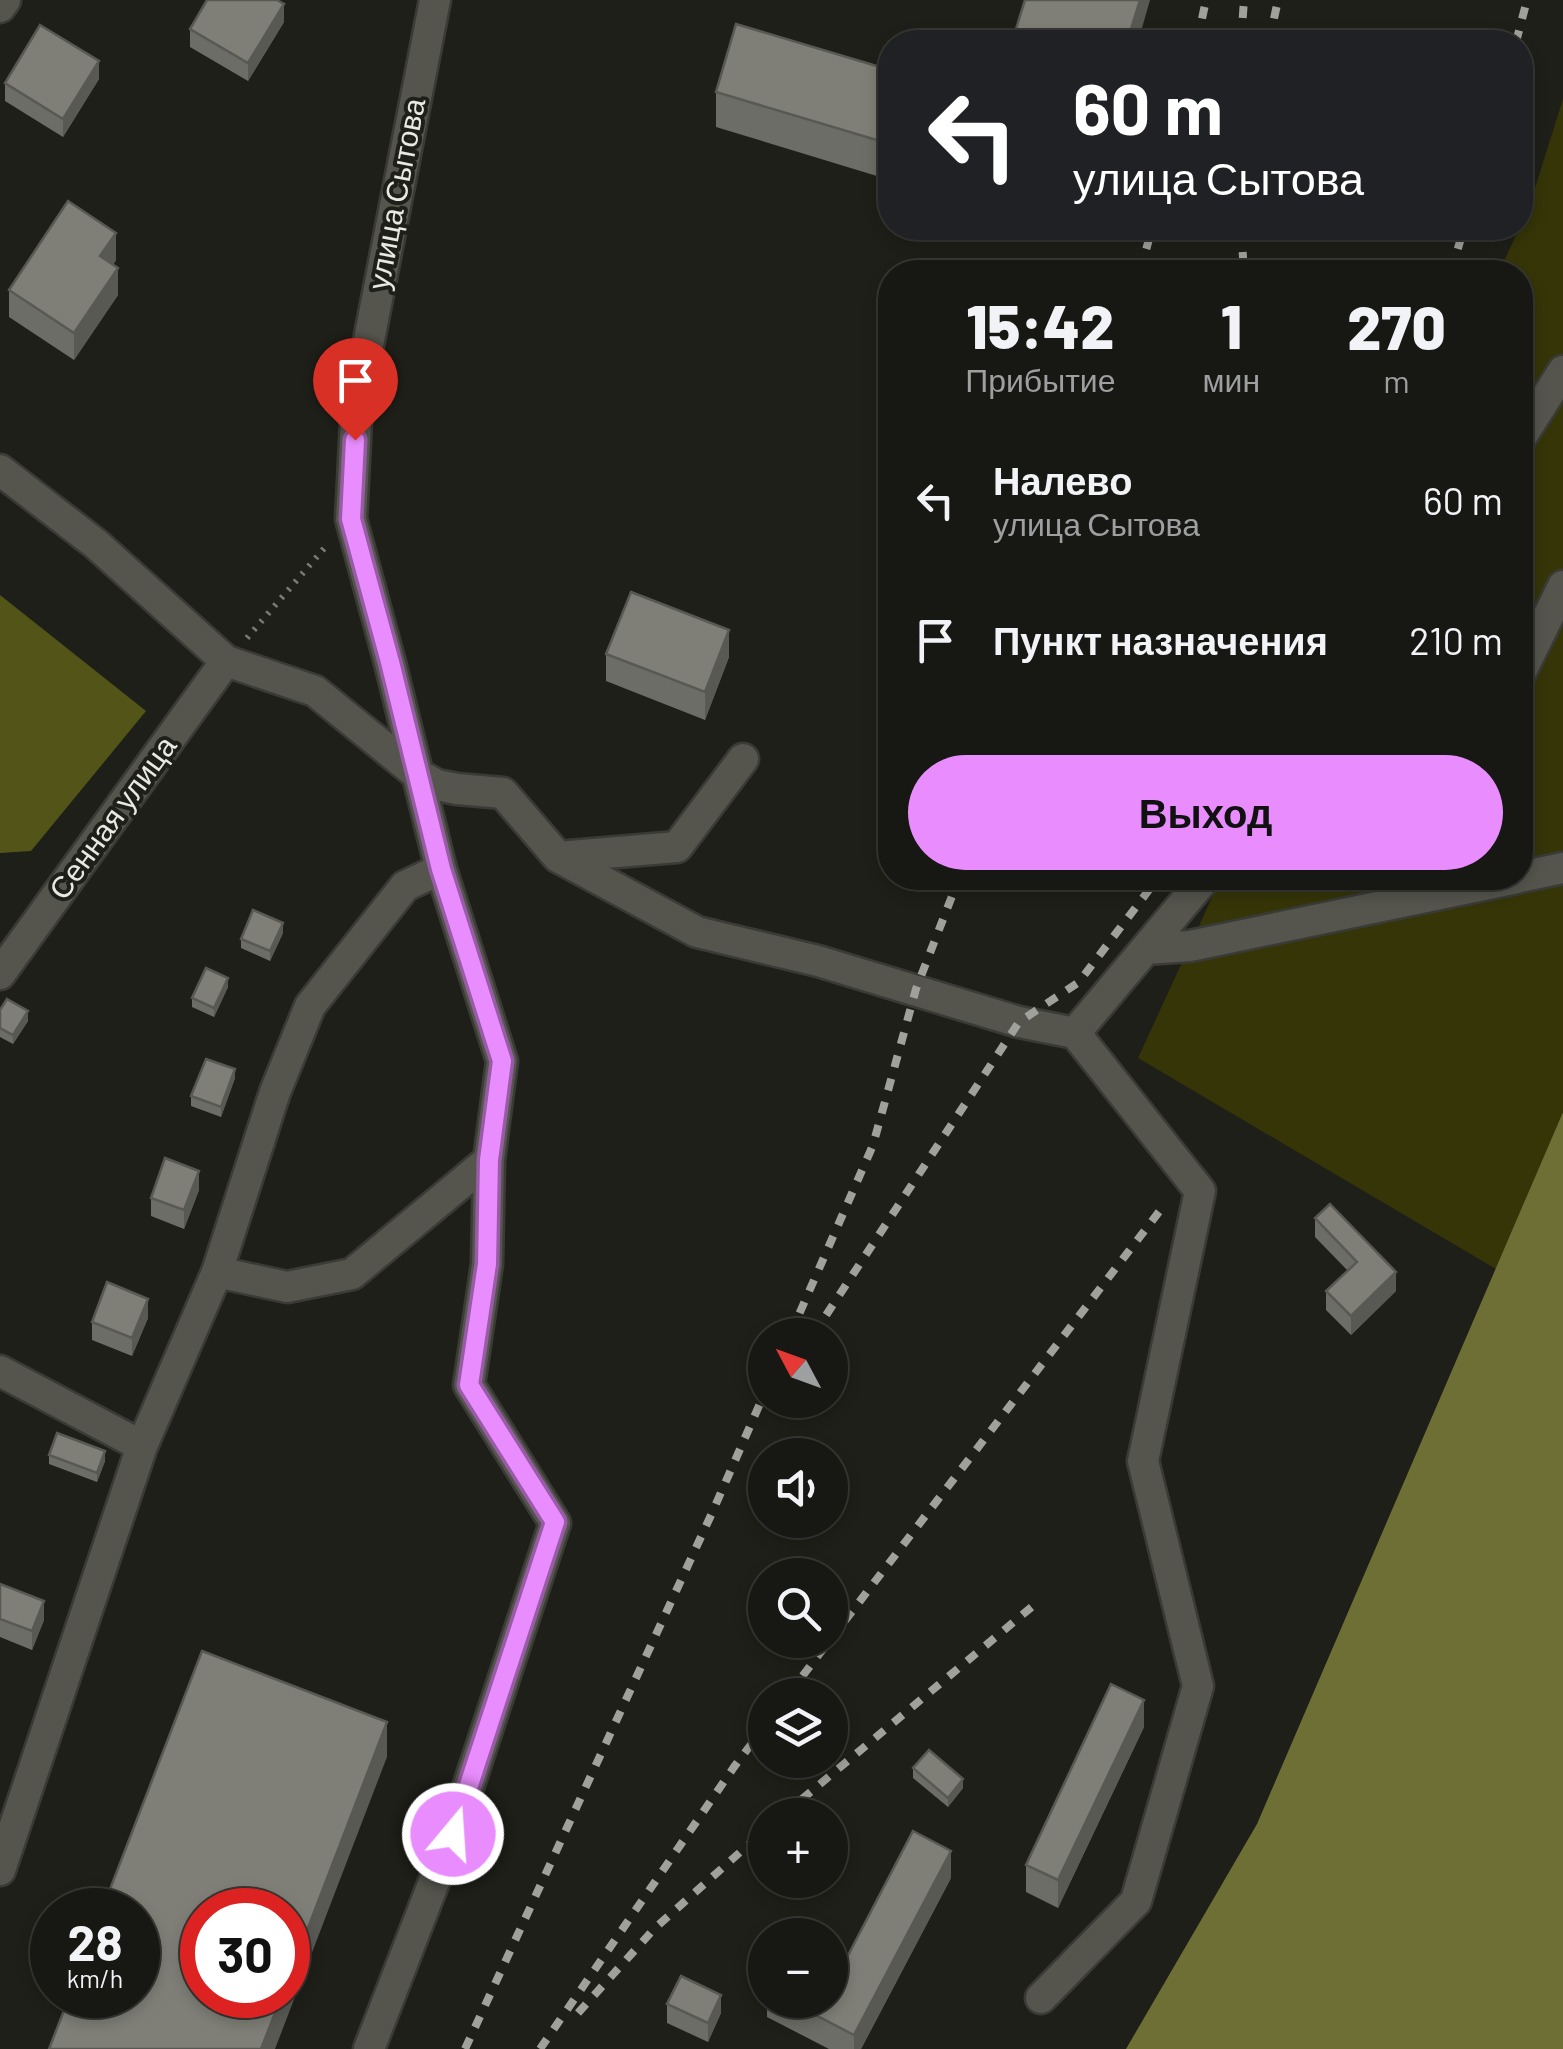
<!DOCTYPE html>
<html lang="ru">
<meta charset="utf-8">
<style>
body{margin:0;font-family:Barlow,sans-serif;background:#242421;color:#f1f3f6;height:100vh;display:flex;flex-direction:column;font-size:38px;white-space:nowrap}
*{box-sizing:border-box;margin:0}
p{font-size:32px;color:#9e9fa0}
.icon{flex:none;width:55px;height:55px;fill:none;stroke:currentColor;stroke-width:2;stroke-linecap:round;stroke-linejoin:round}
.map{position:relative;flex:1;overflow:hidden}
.drawer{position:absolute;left:878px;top:260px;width:655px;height:630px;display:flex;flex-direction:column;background:#171713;border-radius:40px;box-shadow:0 5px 15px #0003,0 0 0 2px #363633}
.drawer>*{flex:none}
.top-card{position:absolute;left:878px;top:30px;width:655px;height:210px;border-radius:40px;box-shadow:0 5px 15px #0003,0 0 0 2px #363633;background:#202124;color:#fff;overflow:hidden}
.needle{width:65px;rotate:311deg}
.tools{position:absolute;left:748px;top:1318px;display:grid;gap:20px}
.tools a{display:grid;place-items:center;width:100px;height:100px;border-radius:50%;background:#171713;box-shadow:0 5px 15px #0003,0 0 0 2px #363633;font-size:50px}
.speed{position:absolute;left:30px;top:1888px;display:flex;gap:20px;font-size:50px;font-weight:700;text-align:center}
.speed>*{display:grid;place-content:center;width:130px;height:130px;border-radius:50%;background:#171713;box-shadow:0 5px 15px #0003,0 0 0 2px #363633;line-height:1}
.speed small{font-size:25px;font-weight:400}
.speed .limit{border:15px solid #d22;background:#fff;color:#111}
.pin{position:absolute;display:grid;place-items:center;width:85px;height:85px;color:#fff;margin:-102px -42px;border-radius:50% 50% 50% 0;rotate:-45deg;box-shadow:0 0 10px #0007}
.pin .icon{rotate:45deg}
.me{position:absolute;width:110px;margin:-55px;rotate:18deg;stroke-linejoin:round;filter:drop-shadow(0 0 8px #0008)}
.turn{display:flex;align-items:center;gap:35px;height:210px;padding:0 30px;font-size:45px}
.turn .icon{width:130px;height:130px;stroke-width:2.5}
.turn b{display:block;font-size:70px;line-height:85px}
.eta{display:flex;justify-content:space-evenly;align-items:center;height:170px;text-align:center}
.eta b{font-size:60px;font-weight:800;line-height:70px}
.primary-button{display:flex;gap:20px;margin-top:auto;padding:20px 30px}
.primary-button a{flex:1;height:115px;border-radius:60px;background:#e98dfe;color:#111;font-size:40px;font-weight:800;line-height:115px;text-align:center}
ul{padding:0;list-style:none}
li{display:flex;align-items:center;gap:30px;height:140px;padding:0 30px}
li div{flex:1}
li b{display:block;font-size:38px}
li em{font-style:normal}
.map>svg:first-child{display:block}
.green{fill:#353508}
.forest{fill:#535417}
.water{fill:#6d6f34}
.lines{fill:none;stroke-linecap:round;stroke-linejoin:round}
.minor-casing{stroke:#3a3a36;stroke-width:35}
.path{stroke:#7a7a75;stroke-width:6;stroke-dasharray:2.5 8;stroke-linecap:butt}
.minor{stroke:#55554e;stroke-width:30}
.rail{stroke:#a1a19c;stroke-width:8;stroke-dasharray:12 12;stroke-linecap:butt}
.wall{fill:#6d6d67}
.shaded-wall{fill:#595954}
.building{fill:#7f7f78;stroke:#595954;stroke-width:2.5}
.route-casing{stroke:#975ca5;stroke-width:25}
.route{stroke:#e98dfe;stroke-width:18}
.labels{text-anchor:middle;stroke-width:8;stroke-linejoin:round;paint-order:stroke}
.street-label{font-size:30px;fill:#e8e8e4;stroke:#1f1f19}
</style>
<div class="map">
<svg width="1563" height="2049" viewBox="0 0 1563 2049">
<rect width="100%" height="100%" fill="#1f1f19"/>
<path class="green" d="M1563 99V1112L1496 1269 1138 1058 1221 878H1520V272H1499L1529 207Z"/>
<path class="forest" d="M0 595 146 711 31 851 0 853Z"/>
<path class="water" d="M1563 1112V2049H1126L1257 1824Z"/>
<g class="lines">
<defs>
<path id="minor" d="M0 7 5 0
M1520 439 1563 371
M0 470 96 544 226 661 315 691 417 774 437 785 457 789 503 793 558 857 697 932 818 961 1019 1022 1075 1033 1200 1191 1143 1461 1198 1686 1136 1901 1041 1998
M1520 674 1563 586
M558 857 677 847 743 759
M1520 877 1563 868
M1146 949 1190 946 1517 878
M0 974 226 661
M1075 1033 1205 878
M217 1272 275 1092 310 1006 405 886 441 869
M0 1371 142 1446
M0 1870 142 1446 217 1272 287 1287 352 1274 489 1160
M369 2049 453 1833 555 1523 469 1385 487 1264 489 1160 502 1061 441 869 390 663 351 519 357 402 435 0"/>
</defs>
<use href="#minor" class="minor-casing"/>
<path class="path" d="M247 638 327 545"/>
<use href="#minor" class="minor"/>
<path class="rail" d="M1197 42 1206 0
M1241 42 1244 0
M1269 42 1278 0
M1516 42 1527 0
M1241 228 1244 272
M1140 272 1152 228
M1451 272 1464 228
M790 1335 873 1145 916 989 959 878
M813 1335 1019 1022 1079 982 1158 878
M830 1640 1165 1204
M788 1695 830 1640
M783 1815 1034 1605
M578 2013 654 1929 765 1830
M465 2049 712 1513 765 1392
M540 2049 734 1767 765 1726"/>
</g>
<path class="wall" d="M284 22 248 81 190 47V29Z
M890 70V180L716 127V92Z
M99 79 63 137 5 101V83Z
M1050 228H1082L1079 236Z
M116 260 113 265 118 295 74 360 9 317V290Z
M606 654 729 657 705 720 606 681Z
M283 933 270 961 241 948V939Z
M228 987 214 1017 192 1007V998Z
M0 1010 28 1021 13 1044 0 1037Z
M235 1078 221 1117 191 1106V1096Z
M199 1190 184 1229 151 1216V1198Z
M1315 1218 1396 1291 1351 1335 1326 1310V1291L1348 1271 1315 1237Z
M148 1318 132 1356 92 1340V1322Z
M49 1455 105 1461 97 1482 49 1464Z
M0 1584 44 1620 32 1650 0 1637Z
M1144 1727 1058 1908 1026 1892V1865Z
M913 1768 963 1788 948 1807 913 1778Z
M951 1878 861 2049H829L767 2017V2000H830L843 1965Z
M667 2004 721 2013 708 2042 667 2023Z"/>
<path class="shaded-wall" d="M1140 0H1150L1138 42H1127Z
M284 4V22L248 81V63Z
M99 61V79L63 137V119Z
M116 233V260L100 283V256Z
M118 268V295L74 360V333Z
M729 630V657L705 720V692Z
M283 923V933L270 961V951Z
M228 978V987L214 1017V1008Z
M28 1011V1021L13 1044V1035Z
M235 1069V1078L221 1117V1107Z
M199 1171V1190L184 1229V1210Z
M1396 1272V1291L1351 1335V1316Z
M148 1299V1318L132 1356V1338Z
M105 1451V1461L97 1482V1473Z
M44 1601V1620L32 1650V1631Z
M1144 1700V1727L1058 1908V1880Z
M387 1722V1757L275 2049H261L282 1995H288V1980Z
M963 1779V1788L948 1807V1798Z
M951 1851V1878L861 2049H854V2035Z
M721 1995V2013L708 2042V2023Z"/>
<path class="building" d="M207 0H277L284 4 248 63 190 29Z
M1025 0H1140L1127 42H1012Z
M736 24 890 70V144L716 92Z
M40 25 99 61 63 119 5 83Z
M68 201 116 233 100 256 118 268 74 333 9 290Z
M631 592 729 630 705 692 606 654Z
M253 910 283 923 270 951 241 939Z
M206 968 228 978 214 1008 192 998Z
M7 999 28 1011 13 1035 0 1028V1010Z
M206 1059 235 1069 221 1107 191 1096Z
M165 1158 199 1171 184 1210 151 1198Z
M1330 1204 1396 1272 1351 1316 1326 1291 1357 1262 1315 1218Z
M107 1282 148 1299 132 1338 92 1322Z
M57 1433 105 1451 97 1473 49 1455Z
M0 1584 44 1601 32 1631 0 1619Z
M202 1651 387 1722 288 1980V1910H202V1995H282L261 2049H49L70 1995H138V1910H102Z
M1111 1684 1144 1700 1058 1880 1026 1865Z
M929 1750 963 1779 948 1798 913 1768Z
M913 1831 951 1851 854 2035 787 2000H830V1958L843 1965Z
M681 1976 721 1995 708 2023 667 2004Z"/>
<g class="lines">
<defs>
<path id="route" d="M355 440 351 519 390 662 441 869 502 1061 489 1160 487 1264 469 1385 555 1522 453 1834"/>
</defs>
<use href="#route" class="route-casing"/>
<use href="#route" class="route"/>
</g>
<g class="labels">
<g class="street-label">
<text transform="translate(397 194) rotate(-79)" y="10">улица Сытова</text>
<text transform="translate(113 818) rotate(-54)" y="10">Сенная улица</text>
</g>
</g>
</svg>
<div class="tools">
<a><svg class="needle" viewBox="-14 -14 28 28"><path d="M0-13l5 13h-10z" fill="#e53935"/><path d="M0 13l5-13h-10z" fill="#9e9fa0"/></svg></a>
<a><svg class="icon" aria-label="sound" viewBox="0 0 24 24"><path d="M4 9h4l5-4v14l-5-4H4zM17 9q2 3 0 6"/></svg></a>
<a><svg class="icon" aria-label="search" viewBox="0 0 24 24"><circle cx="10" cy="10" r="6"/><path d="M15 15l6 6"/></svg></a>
<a><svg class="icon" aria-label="layers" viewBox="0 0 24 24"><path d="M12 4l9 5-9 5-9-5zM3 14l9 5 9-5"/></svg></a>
<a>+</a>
<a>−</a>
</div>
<div class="speed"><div>28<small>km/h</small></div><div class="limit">30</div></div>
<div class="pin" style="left:355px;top:440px;background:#d93025"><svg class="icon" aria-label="arrive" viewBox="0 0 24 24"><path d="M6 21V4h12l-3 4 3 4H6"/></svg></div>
<svg class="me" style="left:453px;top:1834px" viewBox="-20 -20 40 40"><circle r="17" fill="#e98dfe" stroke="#fff" stroke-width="3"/><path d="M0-11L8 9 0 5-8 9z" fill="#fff"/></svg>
<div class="top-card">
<div class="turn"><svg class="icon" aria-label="left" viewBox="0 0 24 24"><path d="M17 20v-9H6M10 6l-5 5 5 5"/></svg><div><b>60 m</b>улица Сытова</div></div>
</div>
<section class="drawer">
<div class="eta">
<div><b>15:42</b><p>Прибытие</p></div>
<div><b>1</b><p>мин</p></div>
<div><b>270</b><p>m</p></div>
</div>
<ul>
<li><svg class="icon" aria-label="left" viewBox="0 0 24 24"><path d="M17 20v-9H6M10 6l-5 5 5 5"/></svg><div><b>Налево</b><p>улица Сытова</p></div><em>60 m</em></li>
<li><svg class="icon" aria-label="arrive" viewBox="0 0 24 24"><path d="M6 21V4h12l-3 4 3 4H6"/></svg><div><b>Пункт назначения</b></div><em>210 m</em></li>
</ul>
<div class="primary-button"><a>Выход</a></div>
</section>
</div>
